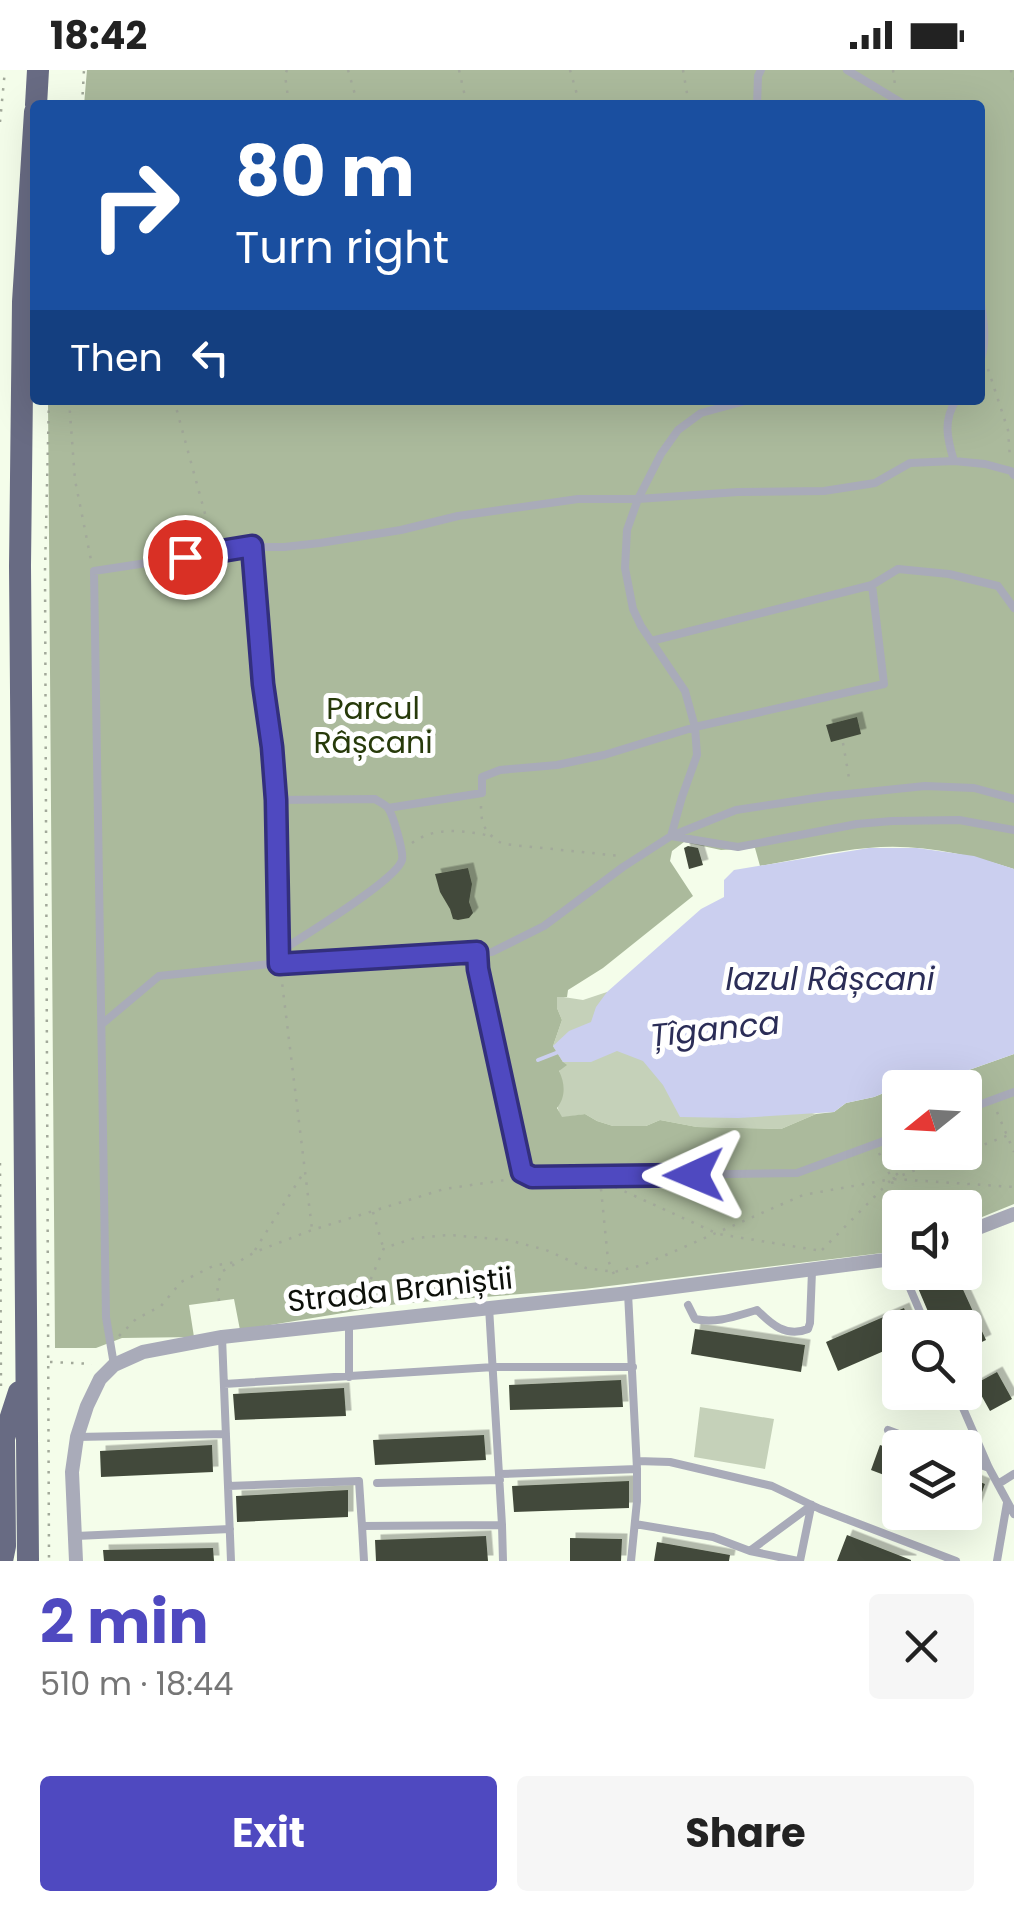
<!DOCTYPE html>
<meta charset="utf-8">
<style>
body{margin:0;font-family:Poppins,sans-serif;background:#f6f6f6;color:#222;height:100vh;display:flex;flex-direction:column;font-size:38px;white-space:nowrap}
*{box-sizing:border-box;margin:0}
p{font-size:32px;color:#767676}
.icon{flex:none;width:55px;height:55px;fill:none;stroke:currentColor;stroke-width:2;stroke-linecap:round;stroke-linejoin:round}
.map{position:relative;height:1491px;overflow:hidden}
.drawer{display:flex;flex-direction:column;background:#fff;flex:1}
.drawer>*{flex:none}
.hud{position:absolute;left:30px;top:30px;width:955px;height:305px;border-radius:10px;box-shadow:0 10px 40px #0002;background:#1a4fa0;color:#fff;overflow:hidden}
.needle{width:65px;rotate:252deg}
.tools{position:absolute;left:882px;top:1000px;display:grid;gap:20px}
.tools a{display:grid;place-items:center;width:100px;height:100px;border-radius:10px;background:#fff;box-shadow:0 10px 40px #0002;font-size:50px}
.pin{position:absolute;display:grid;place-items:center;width:85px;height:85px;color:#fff;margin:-42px;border:5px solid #fff;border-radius:50%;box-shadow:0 2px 10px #0007}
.me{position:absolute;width:110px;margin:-55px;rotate:269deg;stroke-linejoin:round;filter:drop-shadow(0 0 8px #0008)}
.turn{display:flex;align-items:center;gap:35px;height:210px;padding:0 40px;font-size:45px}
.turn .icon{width:130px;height:130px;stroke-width:2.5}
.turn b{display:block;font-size:70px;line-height:85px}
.then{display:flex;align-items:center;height:95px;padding:0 40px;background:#0003;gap:20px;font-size:38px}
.round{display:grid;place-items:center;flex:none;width:105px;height:105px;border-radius:10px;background:#f6f6f6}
.summary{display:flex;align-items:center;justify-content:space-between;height:170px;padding:0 40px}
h1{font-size:60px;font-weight:700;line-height:75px;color:#4f49c0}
.action{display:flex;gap:20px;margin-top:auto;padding:20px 40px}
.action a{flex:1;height:115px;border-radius:10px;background:#4f49c0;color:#fff;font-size:40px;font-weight:700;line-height:115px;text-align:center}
.action a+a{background:#f6f6f6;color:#222}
.status{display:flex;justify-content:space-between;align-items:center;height:70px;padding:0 50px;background:#fff;direction:ltr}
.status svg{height:28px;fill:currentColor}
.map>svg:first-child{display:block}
.green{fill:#c5d1b9}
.forest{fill:#abba9c}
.water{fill:#cbcfef}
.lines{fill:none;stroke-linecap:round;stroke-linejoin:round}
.stream{stroke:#cbcfef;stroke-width:4}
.building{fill:#424a3a;filter:url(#shadow)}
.path{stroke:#a2a99a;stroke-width:2.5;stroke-dasharray:2.5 8;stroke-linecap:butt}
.lane{stroke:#a9abb9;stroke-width:8}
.street{stroke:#a9abb9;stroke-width:14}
.primary{stroke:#686b83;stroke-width:22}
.route-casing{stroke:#332f7d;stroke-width:25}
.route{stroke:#4f49c0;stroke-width:18}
.labels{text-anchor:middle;stroke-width:10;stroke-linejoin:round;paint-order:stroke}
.park-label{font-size:30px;fill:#273a0a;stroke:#fff}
.street-label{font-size:30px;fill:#0d100a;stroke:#fff}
.water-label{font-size:32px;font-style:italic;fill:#2b2d57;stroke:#fff}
</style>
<div class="status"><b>18:42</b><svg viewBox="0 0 49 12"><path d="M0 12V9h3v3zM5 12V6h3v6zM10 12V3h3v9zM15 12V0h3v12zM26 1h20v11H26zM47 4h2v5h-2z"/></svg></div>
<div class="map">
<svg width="1014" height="1491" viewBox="0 0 1014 1491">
<defs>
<filter id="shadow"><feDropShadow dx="5.5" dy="-5.5" stdDeviation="0" flood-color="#0004"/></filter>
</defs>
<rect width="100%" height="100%" fill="#f4fdea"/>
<path class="green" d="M607 922 808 1042 816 1044 781 1059 697 1057 660 1050 646 1056H613L597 1051 585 1044 561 1048C554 1032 555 1007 563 992L553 976 562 950 557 938V926L583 930Z
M700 1337 774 1349 765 1399 694 1387Z"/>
<path class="forest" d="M87 0H1014V799C968 784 917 773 868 778 832 781 796 790 760 796L755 778 721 780 684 772 672 781 670 791 693 826 603 898 568 920 567 927H557V938L562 950 553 976 563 992 567 995 559 1001C565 1013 566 1027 557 1038L562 1047 585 1044 597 1051 613 1056H646L660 1050 697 1057 781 1059 816 1044 834 1042 846 1033 874 1027 896 1018 900 1020V1082H965V1018L921 1017 1014 984V1134L965 1154V1138H900V1179L882 1183 584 1219 397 1234 240 1260 234 1229 189 1235 194 1267 122 1268 96 1278H55L48 330H980V35H84Z"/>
<path class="water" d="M869 778H917L974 786 1014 799V984L921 1017 896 1018 874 1027 846 1033 834 1042 738 1048 680 1047 663 1015 643 991 617 981 591 992H563L553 976 569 961 591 952 596 937 607 922 701 839 724 827V810L734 800Z"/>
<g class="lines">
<path class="stream" d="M538 990 561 981"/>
</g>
<path class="building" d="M857 647 861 664 831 672 826 655Z
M688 776 698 778 703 795 689 799 684 778Z
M468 798 472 814 469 832 473 843 469 848 458 850 453 849 450 839 440 822 435 804Z
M952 1202H955L986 1270 965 1280V1258H935L918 1218Z
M904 1238 912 1258H900V1274L838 1301 826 1272Z
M695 1259 805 1275 801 1302 691 1284Z
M997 1302 1012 1329 990 1341 975 1314Z
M621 1310 623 1337 510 1340 509 1315Z
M344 1318 346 1346 235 1350 233 1324Z
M484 1365 486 1390 375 1395 373 1370Z
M212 1375 213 1402 101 1407 100 1381Z
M880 1375 900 1382V1411L871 1400Z
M965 1406 985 1414 976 1439 965 1435Z
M629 1411V1438L514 1442 512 1416Z
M348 1420V1447L237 1452 236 1426Z
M847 1465 911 1490V1491H837Z
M486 1466 488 1491H376L375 1470Z
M570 1468 622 1469 621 1491H570Z
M657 1472 730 1485 729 1491H654Z
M213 1478 214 1491H104L103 1480Z"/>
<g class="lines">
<path class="path" d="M287 0 285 5 289 35
M348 0 358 35
M459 0 467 35
M570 0 580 35
M683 0 689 35
M893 0 895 15
M1011 0 1012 9H1014
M82 35 84 0
M0 52 5 0
M988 299 1008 360 1010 388
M49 330 45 500 49 1491
M69 330 75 410 91 490
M174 330 213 473
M843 673 849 708
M481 736C481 756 486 764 503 774L621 786
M412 773C434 757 460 760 486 765
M281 904 312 1159
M997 1042 1014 1082
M965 1082 1014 1063
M879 1083 892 1109 898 1172
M0 1093 1 1317
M896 1105 921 1082
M894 1109 1014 1117
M615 1117 718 1164 822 1181
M601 1119 608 1190 616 1209
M373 1142 383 1177
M255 1180 304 1102
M822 1180 890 1111
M219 1231 217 1215 223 1201 255 1182 312 1160 444 1119 512 1109
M363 1239 362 1230 384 1178 415 1168 449 1165 508 1170 546 1180 586 1198 614 1202 643 1195 803 1125 892 1109 963 1082
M119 1266 136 1249 161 1236 181 1212 213 1196 235 1192
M50 1292 92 1294"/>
<path class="lane" d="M847 0 905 35
M757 35 758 6 761 0
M980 226C983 247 988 272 980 291
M749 330 701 343 678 360 661 384 638 429 627 460 625 498 633 539 641 556 685 621 695 657 697 685 682 727 671 766 738 777 857 754 892 751 959 750 1014 760
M954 391C947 368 943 351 956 330
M252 477 263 615 272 677 276 730 279 893
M651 571 872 515 898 499 949 504 998 516 1014 538
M276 730 375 729C379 732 385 734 388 738 393 745 404 782 402 790 397 810 300 868 279 882
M388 738 482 723V707L500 700 557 695 604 685 695 657 884 614 872 515
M477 883 478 899 521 1103 532 1107 797 1103 900 1065
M102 954 159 906 279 893 492 882 544 856 623 797 671 766 736 740 828 726 925 716 974 718 1014 729
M965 1040 1014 1022
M903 1202 927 1258
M628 1223 637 1399V1431L631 1491
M688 1235 695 1249C716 1254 736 1246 757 1240 771 1254 786 1268 808 1259L810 1253 812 1201
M489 1237 502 1455
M349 1254V1307
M222 1267 231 1491
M114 1295 106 1247 94 501 252 477H284L320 473 401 460 458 446 578 429H638L738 422 824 421 875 413 910 393 954 391 985 394 1011 401 1014 405
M224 1314 494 1297H633
M956 1322 989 1398 1014 1444
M888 1360 936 1378
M77 1367 226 1364
M965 1389 989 1398
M637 1391 670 1392 772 1416 820 1439 956 1491
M500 1404 637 1399
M377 1413 500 1410
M998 1414 1014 1404
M228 1416 359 1411 362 1456
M635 1454 713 1467 750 1481 798 1491
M76 1466 230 1459
M751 1480 812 1435
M364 1491 362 1456 502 1455 503 1491
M800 1491 811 1437
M997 1491 1007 1433"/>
<path class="street" d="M965 1163 1014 1144
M76 1491 72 1402 77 1367 87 1336 100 1309 114 1295 143 1282 222 1267 620 1224 900 1188"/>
<path class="primary" d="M36 35 38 0
M2 1491 5 1476 4 1368 19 1322
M28 1491 20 496 23 232 35 42"/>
</g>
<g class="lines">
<defs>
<path id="route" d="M185 487 252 476 263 614 272 677 276 730 279 894 477 882 478 899 522 1102 532 1107 694 1105"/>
</defs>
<use href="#route" class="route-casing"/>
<use href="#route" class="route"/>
</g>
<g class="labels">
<g class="park-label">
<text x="373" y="649">Parcul<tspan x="373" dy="34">Râșcani</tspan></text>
</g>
<g class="street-label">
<text transform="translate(400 1220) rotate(-6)" y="10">Strada Braniștii</text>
</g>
<g class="water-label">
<text x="830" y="920">Iazul Râșcani</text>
<text transform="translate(715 959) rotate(-6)" y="11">Țîganca</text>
</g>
</g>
</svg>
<div class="tools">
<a><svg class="needle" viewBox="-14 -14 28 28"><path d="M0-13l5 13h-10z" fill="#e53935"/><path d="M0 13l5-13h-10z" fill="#767676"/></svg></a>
<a><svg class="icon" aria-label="sound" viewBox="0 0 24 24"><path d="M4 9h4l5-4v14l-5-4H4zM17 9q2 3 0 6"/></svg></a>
<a><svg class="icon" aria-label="search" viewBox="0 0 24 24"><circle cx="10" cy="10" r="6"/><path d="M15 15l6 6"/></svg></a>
<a><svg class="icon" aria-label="layers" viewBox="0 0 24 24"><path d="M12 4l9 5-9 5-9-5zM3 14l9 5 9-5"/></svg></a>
</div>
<div class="pin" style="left:185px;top:487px;background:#d93025"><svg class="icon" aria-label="arrive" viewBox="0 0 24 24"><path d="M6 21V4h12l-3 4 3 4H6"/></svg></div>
<svg class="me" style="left:694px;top:1105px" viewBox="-20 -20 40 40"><path d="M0-17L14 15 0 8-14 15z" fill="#4f49c0" stroke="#fff" stroke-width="4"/></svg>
<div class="hud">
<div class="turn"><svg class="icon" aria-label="right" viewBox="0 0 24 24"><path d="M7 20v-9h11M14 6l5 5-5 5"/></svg><div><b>80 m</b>Turn right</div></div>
<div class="then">Then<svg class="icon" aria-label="left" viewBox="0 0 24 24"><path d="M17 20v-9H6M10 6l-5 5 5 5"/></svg></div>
</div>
</div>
<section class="drawer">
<div class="summary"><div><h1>2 min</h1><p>510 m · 18:44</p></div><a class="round"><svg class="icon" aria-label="close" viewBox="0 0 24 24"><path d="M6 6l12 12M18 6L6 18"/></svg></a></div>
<div class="action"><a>Exit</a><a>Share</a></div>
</section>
